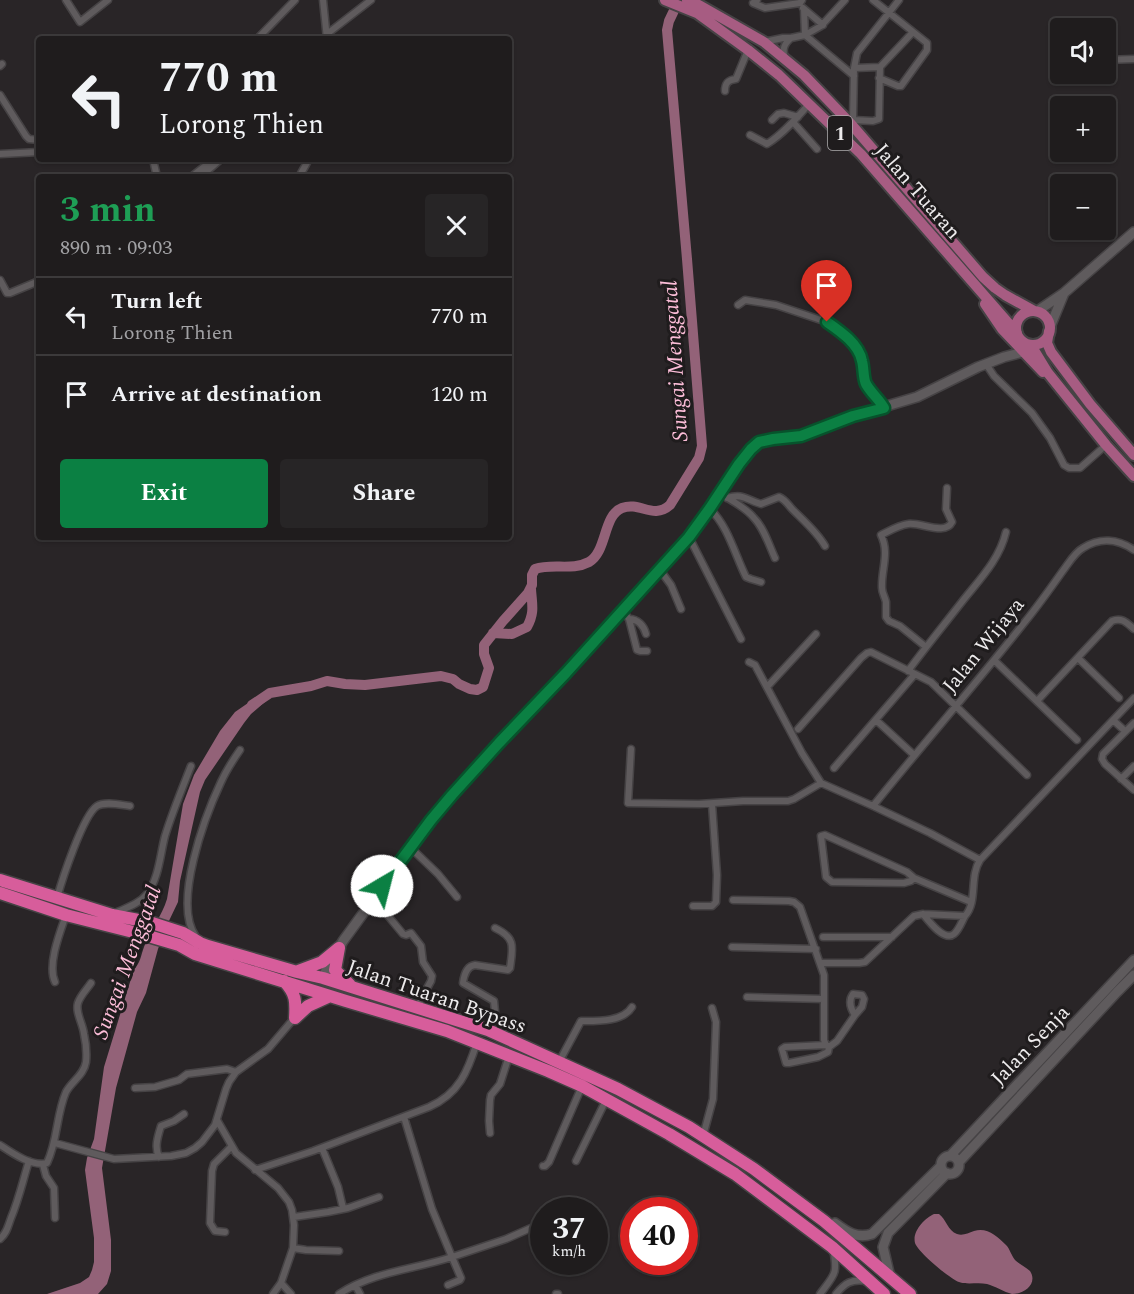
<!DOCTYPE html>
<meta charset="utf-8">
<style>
body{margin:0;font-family:Spectral,serif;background:#272526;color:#f1f3f6;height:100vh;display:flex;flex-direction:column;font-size:22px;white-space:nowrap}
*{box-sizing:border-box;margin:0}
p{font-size:20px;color:#a1a1a4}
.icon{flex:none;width:33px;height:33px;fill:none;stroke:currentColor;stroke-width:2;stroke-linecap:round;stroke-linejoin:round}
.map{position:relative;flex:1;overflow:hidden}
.sheet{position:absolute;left:36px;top:174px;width:476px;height:366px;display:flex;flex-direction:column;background:#1f1c1d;border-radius:6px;box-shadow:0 2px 4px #0004,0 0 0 2px #3c3a3b}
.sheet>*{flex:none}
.guide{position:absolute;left:36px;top:36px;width:476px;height:126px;border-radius:6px;box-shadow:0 2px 4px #0004,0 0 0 2px #3c3a3b;background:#1f1c1d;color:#f1f3f6;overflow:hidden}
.fabs{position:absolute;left:1050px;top:18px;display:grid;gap:12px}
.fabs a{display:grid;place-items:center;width:66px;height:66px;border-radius:6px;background:#1f1c1d;box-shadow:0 2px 4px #0004,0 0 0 2px #3c3a3b;font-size:30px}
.speed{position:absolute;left:530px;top:1197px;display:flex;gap:12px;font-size:30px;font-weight:700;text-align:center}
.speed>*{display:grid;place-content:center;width:78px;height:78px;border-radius:50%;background:#1f1c1d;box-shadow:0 2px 4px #0004,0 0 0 2px #3c3a3b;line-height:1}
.speed small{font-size:15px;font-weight:400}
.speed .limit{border:9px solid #d22;background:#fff;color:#111}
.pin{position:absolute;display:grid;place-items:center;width:51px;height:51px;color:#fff;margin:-62px -26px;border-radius:50% 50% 50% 0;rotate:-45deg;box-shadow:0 0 6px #0007}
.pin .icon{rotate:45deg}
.me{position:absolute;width:66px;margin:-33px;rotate:37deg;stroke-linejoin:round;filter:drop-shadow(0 0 4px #0008)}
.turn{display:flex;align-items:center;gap:21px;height:126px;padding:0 24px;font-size:27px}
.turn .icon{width:78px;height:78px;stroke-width:2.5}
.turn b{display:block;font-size:42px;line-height:51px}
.round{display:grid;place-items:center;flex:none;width:63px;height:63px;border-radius:6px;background:#272526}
.headline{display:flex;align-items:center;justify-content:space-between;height:102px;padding:0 24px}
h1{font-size:36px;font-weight:700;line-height:45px;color:#1e9e55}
.cta{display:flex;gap:12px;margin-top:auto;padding:12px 24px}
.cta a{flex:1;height:69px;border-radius:6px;background:#0b8043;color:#fff;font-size:24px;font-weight:700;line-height:69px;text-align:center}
.cta a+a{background:#272526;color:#f1f3f6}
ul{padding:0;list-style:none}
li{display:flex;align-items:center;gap:18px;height:78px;padding:0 24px;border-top:2px solid #3c3a3b}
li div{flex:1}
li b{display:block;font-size:22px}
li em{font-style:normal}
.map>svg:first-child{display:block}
.water{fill:#936278}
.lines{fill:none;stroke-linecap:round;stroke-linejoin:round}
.river{stroke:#936278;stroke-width:10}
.street-casing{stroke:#464345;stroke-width:9}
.secondary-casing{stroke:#464345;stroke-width:12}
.primary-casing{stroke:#464345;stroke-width:14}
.highway-casing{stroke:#464345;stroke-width:15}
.street{stroke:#5f5b5d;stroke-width:6}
.secondary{stroke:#5f5b5d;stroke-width:9}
.primary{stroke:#a75c82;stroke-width:10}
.highway{stroke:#d75d9b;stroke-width:12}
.route-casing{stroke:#07532c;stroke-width:15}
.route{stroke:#0b8043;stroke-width:10}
.labels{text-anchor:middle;stroke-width:6;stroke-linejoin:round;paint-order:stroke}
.shield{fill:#1f1c1d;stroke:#afadae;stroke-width:1.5}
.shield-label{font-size:20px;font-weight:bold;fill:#edebec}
.street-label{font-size:21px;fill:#edebec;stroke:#1f1c1d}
.water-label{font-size:22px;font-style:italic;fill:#fcbdd8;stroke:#1f1c1d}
</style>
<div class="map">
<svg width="1134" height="1294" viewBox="0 0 1134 1294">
<rect width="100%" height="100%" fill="#292527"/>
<path class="water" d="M261 694 266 701 251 714 244 723 205 780 200 792 180 881 178 902 167 925 158 949 146 993 137 1012 116 1088 102 1168 111 1240V1271L107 1284 98 1294H47L80 1283 89 1277 92 1270 94 1262V1238L85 1170 87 1158 94 1139 104 1067 134 969C140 964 141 955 144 947 150 930 162 916 167 899L183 804 194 775 220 731 235 712Z
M934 1214H939C946 1219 948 1231 957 1234 963 1236 968 1233 974 1231 987 1227 997 1236 1006 1245 1010 1249 1011 1255 1015 1260 1019 1264 1026 1267 1030 1271 1038 1283 1025 1294 1012 1294 1004 1292 995 1286 987 1284 978 1282 967 1285 959 1282 950 1279 918 1252 915 1243 912 1231 925 1218 934 1214Z"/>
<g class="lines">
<path class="river" d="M493 633 512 634 527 627C535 612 532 605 531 589
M252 705 270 693 311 686 327 681 345 684 365 685 441 676 453 679 459 684 470 689 477 690 483 687 489 668 484 654V645L503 621 528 593 532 585V575L535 569C553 563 572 571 589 562 607 552 603 515 622 508 640 501 653 520 670 505L699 458 702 446 687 259 667 30 669 21 679 0"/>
<defs>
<path id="street" d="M66 0 80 22 108 0
M323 0 327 39
M757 0 753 3 765 8 800 3 802 0
M873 0 927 43V50L901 86H898L879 78
M803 8 823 25
M804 9 805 35 854 76
M327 34 371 0
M257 39 295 0
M764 42 783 38H791L805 35 821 26 845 0
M785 58C782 49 784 44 791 38
M1106 60 1134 59
M0 66 2 64
M854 68 880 67
M725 91C725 83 728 80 736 79L748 50
M0 95 26 136 29 139 39 140
M772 120 778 114 784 113 798 117
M853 120 873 121 879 119 880 67 913 32
M793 122 817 149
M851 124 853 120 854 68 857 53 899 0
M750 135 767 144C783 134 797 118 809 104
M0 154 39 152
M153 159 157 177
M191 177 214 159
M200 177 221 159
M299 177 309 159
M0 280 7 293H10L39 281
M738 305 745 300 776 305 827 322 832 325C844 334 859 346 862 361 864 369 863 378 867 385 872 393 879 399 884 407
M986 364 994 376 1032 413 1050 438 1064 465 1069 468H1080L1106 445
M726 497C736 503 747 509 754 518 764 528 769 545 775 558
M727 498C744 493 746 500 761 504L779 497C786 500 788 505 793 510 804 521 817 532 825 546
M710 509C728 526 735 555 746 577L751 579 761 582
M689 537 741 639
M660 570 671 585 681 609
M623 611 629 619 637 650 640 651H647
M629 619C638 619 644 626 646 634
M926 647 900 626 889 621 886 617C886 612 886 607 886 602 885 597 882 593 882 588 881 570 890 553 881 535 889 531 899 525 908 524 921 522 945 536 952 522L946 509 947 488
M1078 658 1119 698
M994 660 1077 740
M749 662 755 665 802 753 821 783 873 806 930 833 980 860
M908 671C925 648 943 626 961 603 978 581 999 561 1006 532
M767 687 816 634
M1037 701 1112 621C1122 617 1127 623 1134 629
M876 720 914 755
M1113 720 1125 731
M1134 723 1103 754 1102 759 1105 764 1134 790
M798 729 861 658 867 653 871 652 931 682 1027 775
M631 749 628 803 699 804 743 801H788L794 799 821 783
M834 768 915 674
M1121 779 1134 766
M873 806C923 744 975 685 1024 623 1038 606 1050 589 1062 572 1069 563 1074 553 1083 548 1100 537 1118 539 1134 550
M411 848 438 874 457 897
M914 878 911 881 904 883 832 882 826 877 821 836 825 835 907 872 914 878 971 902
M57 898C62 880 83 815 97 806 105 801 121 805 130 806
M733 900 789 901 794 902 800 907 824 975V1040L826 1045
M371 903 384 911 403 934 406 935 411 933 421 946 423 962 432 976 431 981 421 999 418 1008
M693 906H712L716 902 717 875 712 804
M115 913C126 908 139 904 147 894 159 878 160 855 165 836 172 813 182 789 191 766
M923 914C928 920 944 942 954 934 959 930 962 921 965 916
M196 937C172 904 205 816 221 782 226 771 233 760 240 750
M823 937H892
M732 947 816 949
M821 963H859L865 962 914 916 923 914 965 916C978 902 969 877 980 860L1134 698
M55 982C47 965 60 932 66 915
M853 994 862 995 864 999 862 1007 855 1015C851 1009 848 1001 853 994Z
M747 997 824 999
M488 1030 495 1012 494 1001 463 983C464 975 467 966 475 965L508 970 510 968C513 947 516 938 495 928
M829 1047 828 1052 818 1057 789 1063H786L782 1049 785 1047 826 1045 829 1047 837 1041 855 1015
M559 1062 581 1021C597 1021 623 1022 632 1007
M135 1088 155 1087 179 1080 187 1074 227 1069 236 1072
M404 1117 432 1209 452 1257 506 1239 540 1224
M217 1120 236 1153 278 1188 289 1202 292 1210 294 1225 293 1248 281 1283 273 1294
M490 1133 489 1121 490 1100 491 1095 500 1084 509 1056
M703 1136 713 1099 716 1022 712 1008
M55 1143 114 1159 171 1156 186 1153 195 1148 202 1142 215 1125 226 1089 229 1082 236 1072 268 1049 296 1016
M0 1145C12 1153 32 1167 47 1163 58 1140 56 1115 66 1092 72 1081 84 1075 86 1062 87 1052 86 1043 84 1034 83 1024 75 1012 78 1003 80 996 87 989 91 983
M322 1148 338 1187 343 1208
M159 1157C154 1147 158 1136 161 1126L174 1121 184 1114
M576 1161 606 1100
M43 1165 46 1176 54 1188 55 1218
M543 1166H545L549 1162 582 1086
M255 1170 313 1151 429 1107C459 1094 468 1071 477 1042
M294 1217 328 1212 348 1208 379 1197
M225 1232 215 1231 210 1223 212 1171 214 1164 231 1147
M0 1239C7 1233 8 1226 11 1218 19 1199 23 1180 29 1161
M293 1248 306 1250 339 1251
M281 1283 291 1294
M355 1285 360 1294
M339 1294C375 1271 412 1270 452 1257L461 1278 460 1280 448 1285
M556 1294H558
M820 1294C835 1274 838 1274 833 1249
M836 1294C845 1283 851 1279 866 1281"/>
<path id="secondary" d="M1036 312 1064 293 1134 232
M1050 327 1064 293
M323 978 327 968 343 941 431 820 499 743 566 673 689 537 710 509 732 474 751 449 759 443 773 439 801 436 853 416 917 397 978 367 1004 357 1023 352
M951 1155 1134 960
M941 1165a9 9 0 1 1 18 0a9 9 0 1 1-18 0Z
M959 1162 1117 992 1134 975
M835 1223C847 1232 857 1239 872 1234L941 1166
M890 1277 883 1247 888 1233 947 1173"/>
<path id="primary" d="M665 0 697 13 748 50 779 75 809 104 861 154 1017 333
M687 0 699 5 764 42 804 75 851 124 983 277 995 288 1005 295 1034 311
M985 304 1002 329 1043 372
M1016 328a17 17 0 1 1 34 0a17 17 0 1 1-34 0Z
M1049 331 1047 343 1051 352 1090 404 1134 455
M1031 345 1048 373 1106 445 1134 476"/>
<path id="highway" d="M0 880 112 915 149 922 183 933 200 943 208 946 297 972 323 978 488 1030 618 1089 689 1127 754 1169 824 1221 910 1294
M0 893 66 915 145 935 179 945 195 954 346 1001 447 1031 548 1071 582 1086 669 1134 735 1174 832 1247 884 1294
M339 948 335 970 350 985
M298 971 322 962 339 948
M284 981C296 994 296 1001 295 1018
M295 1018 308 1006 330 996"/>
</defs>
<use href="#street" class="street-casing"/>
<use href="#secondary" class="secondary-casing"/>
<use href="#primary" class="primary-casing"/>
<use href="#highway" class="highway-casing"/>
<use href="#street" class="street"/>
<use href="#secondary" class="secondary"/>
<use href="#primary" class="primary"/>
<use href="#highway" class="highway"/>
</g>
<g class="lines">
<defs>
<path id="route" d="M382 886 431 820 452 795 499 743 566 673 689 537 710 508 739 464 751 449 759 442 773 439 801 436 853 416 884 408C879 399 871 393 866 384 863 378 864 368 862 361 859 344 840 331 827 322"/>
</defs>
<use href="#route" class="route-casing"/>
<use href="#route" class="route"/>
</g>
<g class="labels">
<rect class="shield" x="828" y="116" width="24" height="34" rx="4.5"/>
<g class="shield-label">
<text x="840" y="140">1</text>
</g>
<g class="street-label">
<text transform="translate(918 191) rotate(49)" y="7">Jalan Tuaran</text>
<text transform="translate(983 645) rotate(-51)" y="7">Jalan Wijaya</text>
<text transform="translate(437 996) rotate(19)" y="7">Jalan Tuaran Bypass</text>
<text transform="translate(1030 1045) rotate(-46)" y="7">Jalan Senja</text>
</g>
<g class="water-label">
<text transform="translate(674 361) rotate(-94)" y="8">Sungai Menggatal</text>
<text transform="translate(126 962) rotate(-70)" y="8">Sungai Menggatal</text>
</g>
</g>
</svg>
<div class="fabs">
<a><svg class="icon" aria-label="sound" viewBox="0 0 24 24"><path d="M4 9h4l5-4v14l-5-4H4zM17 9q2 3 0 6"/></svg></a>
<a>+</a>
<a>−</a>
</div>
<div class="speed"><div>37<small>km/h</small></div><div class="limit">40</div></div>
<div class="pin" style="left:827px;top:322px;background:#d93025"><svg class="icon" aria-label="arrive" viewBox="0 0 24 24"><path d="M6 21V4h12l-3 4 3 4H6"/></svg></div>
<svg class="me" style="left:382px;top:886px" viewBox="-20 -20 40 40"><circle r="19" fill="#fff"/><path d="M0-13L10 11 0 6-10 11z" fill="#0b8043"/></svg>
<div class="guide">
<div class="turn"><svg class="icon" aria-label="left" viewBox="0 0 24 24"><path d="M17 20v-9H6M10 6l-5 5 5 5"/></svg><div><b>770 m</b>Lorong Thien</div></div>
</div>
<section class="sheet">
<div class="headline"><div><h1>3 min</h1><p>890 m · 09:03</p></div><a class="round"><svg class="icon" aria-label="close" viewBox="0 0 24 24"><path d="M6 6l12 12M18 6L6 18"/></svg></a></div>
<ul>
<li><svg class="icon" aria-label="left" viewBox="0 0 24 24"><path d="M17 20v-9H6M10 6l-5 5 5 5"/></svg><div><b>Turn left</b><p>Lorong Thien</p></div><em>770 m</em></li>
<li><svg class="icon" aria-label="arrive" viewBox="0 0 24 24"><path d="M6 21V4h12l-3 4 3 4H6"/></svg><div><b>Arrive at destination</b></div><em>120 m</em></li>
</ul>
<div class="cta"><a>Exit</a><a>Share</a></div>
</section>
</div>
